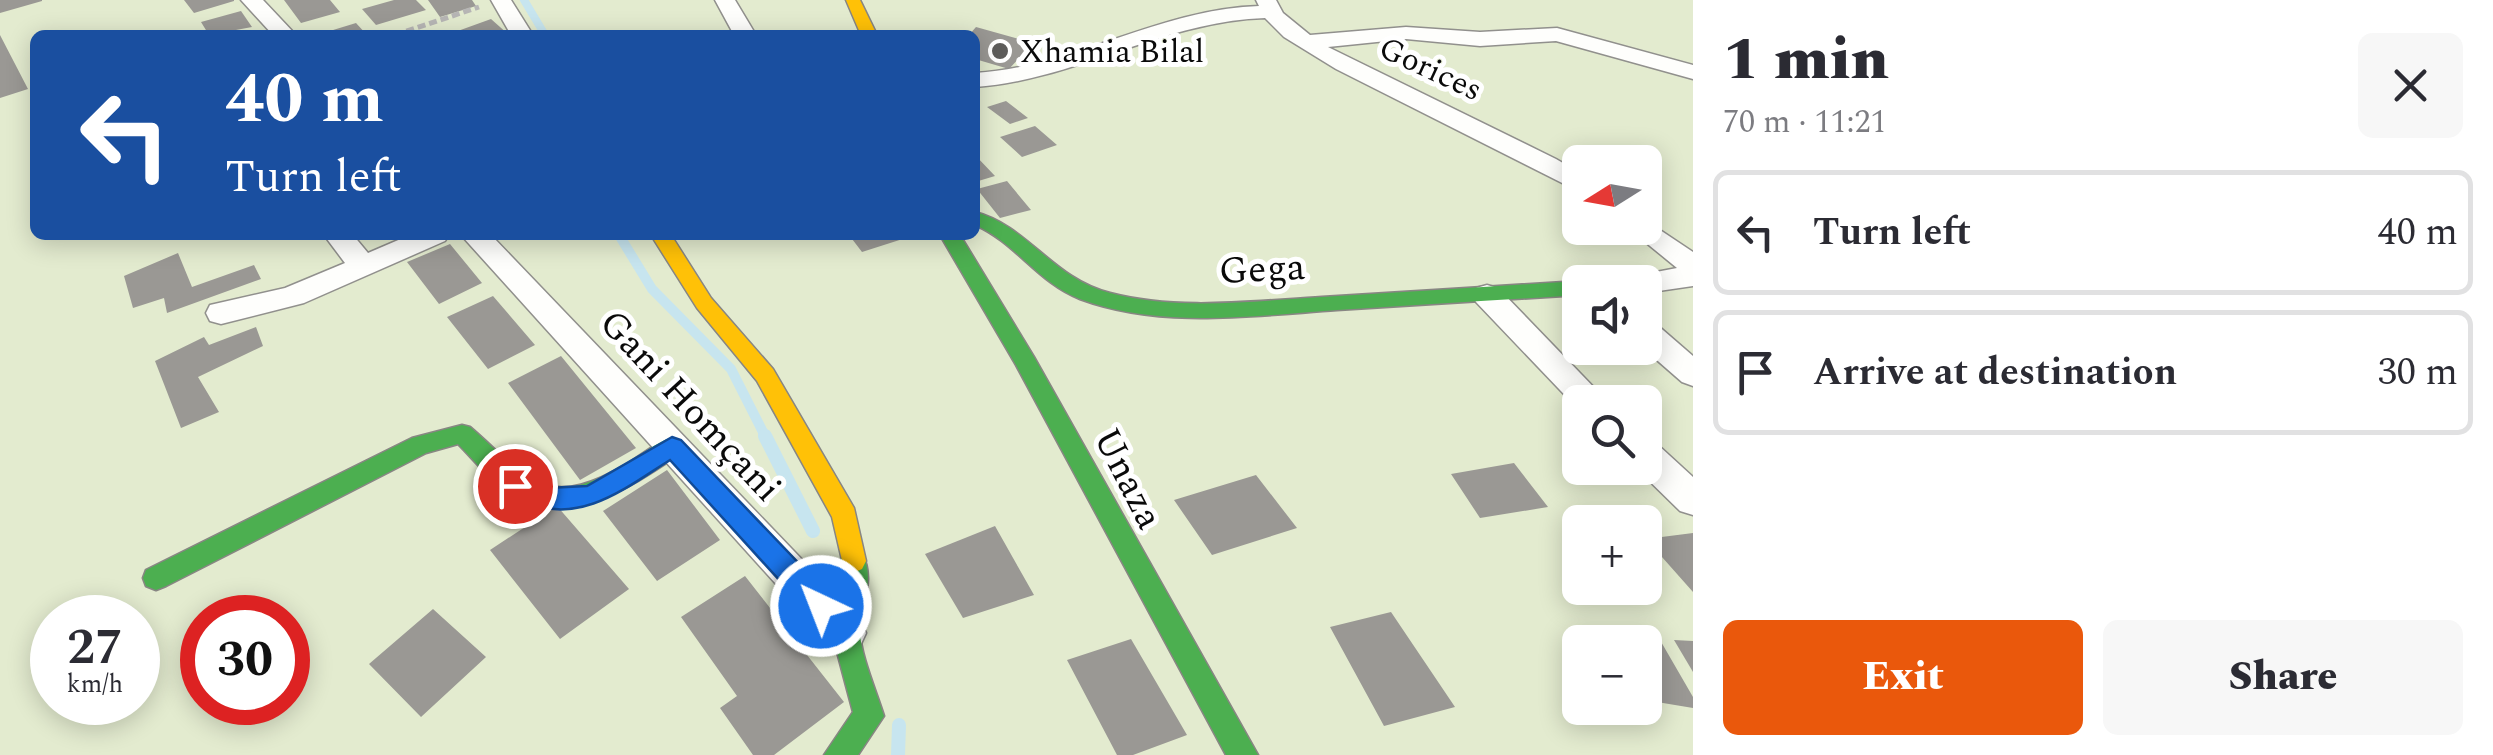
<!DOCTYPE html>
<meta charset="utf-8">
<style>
body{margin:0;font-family:Spectral,serif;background:#f7f7f7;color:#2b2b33;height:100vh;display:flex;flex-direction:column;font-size:38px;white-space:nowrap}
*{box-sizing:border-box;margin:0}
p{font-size:32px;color:#7c7c81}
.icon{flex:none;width:55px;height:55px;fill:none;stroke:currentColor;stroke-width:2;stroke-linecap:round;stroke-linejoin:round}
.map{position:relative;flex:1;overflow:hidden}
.drawer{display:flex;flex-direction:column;background:#fff;width:800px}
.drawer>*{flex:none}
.banner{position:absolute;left:30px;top:30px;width:950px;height:210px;border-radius:15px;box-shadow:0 5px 25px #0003;background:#1a4fa0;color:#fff;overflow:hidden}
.needle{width:65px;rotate:259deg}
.buttons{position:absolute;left:1562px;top:145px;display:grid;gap:20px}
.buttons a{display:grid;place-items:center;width:100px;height:100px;border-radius:15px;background:#fff;box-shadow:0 5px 25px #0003;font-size:50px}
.speed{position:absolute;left:30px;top:595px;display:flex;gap:20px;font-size:50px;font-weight:700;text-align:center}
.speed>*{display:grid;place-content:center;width:130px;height:130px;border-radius:50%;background:#fff;box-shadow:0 5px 25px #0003;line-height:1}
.speed small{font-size:25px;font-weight:400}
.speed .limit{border:15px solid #d22;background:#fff;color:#111}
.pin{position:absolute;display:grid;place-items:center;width:85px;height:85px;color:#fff;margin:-42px;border:5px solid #fff;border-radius:50%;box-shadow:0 2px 10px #0007}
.me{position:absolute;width:110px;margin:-55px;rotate:317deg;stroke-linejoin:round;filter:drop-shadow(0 0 8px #0008)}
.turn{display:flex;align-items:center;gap:35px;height:210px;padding:0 30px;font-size:45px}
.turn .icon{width:130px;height:130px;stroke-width:2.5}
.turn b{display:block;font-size:70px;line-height:85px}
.round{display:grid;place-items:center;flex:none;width:105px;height:105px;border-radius:15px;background:#f7f7f7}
.summary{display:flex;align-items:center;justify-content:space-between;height:170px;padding:0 30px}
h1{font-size:60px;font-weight:800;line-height:75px}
.button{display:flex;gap:20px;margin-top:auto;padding:20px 30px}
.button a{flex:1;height:115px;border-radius:15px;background:#ea580c;color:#fff;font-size:40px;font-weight:800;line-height:115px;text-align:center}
.button a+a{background:#f7f7f7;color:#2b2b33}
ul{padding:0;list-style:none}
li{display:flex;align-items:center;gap:30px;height:125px;margin:0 20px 15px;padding:0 10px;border:5px solid #e1e1e2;border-radius:15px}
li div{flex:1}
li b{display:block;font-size:38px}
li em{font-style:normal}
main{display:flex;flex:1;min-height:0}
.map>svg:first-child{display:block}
.green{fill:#e3ebcf;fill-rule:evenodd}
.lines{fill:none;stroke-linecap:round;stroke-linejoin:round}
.stream-far2{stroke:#c7e5ef;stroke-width:8}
.stream-far1{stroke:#c7e5ef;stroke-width:10}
.stream{stroke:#c7e5ef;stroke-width:14}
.building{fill:#9a9894}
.street-casing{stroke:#91908d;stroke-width:3}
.fast-casing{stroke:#888683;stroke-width:3}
.slow-casing{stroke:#888683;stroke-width:3}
.path{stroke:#b7b6b5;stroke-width:5;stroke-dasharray:8 4;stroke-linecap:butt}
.street{fill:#fefefc;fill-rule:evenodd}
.fast{fill:#4caf50;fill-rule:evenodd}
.slow{fill:#ffc107;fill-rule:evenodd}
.route{fill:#1a73e8;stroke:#114b97;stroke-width:2.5}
.poi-dot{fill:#5d5c5a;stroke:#fff;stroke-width:4}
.labels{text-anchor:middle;stroke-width:10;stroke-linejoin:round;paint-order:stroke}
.far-poi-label{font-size:32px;fill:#0a0a0a;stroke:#fff;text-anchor:start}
.far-street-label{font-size:32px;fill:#0a0a0a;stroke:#fff}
.street-label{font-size:38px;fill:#0a0a0a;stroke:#fff}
</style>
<main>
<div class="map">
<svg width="1693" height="755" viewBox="0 0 1693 755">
<rect width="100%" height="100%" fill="#f8f5ee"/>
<path class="green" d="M0 0H1693V755H0ZM35 35H975V235H35ZM1580 162H1645V228H1580ZM1580 282H1645V348H1580ZM1580 402H1645V468H1580ZM1580 522H1645V588H1580ZM52 618H138V702H52ZM202 618H288V702H202ZM1580 642H1645V708H1580Z"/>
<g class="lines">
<path class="stream-far2" d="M524 0 545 35"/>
<path class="stream-far1" d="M619 235 652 289 731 369 766 438"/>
<path class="stream" d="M765 436 813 531
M898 755 899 725"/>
</g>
<path class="building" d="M0 0H42V1L0 13Z
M184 0H234V1L194 13Z
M284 0H330L340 12 301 23Z
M394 0H416L426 10 376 25 362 9Z
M428 0H472L476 6 440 17Z
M241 11 252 27 209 35 201 22Z
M491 19 509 35 455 32Z
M356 23 367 35H320V34Z
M976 27 1033 43 1009 69 975 59V35H969Z
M0 35 28 89 0 98Z
M1006 101 1028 118 1010 124 987 107Z
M1035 126 1057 145 1022 157 1000 137Z
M975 155 995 176 975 182Z
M1007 181 1031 210 1000 218 977 189Z
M849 235H912V236L862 252Z
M450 244 482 283 439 304 407 262Z
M178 253 192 287 254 265 261 279 167 313 164 298 133 308 124 276Z
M493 296 535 345 488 369 447 317Z
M256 327 263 346 198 377 219 412 181 428 155 361 204 337 209 345Z
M561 356 636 448 580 480 508 383Z
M1514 463 1548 507 1480 518 1451 474Z
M667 470 720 540 657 581 603 511Z
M1256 475 1297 528 1212 555 1174 500Z
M557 506 629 589 560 639 490 550Z
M995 526 1034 595 963 618 925 554Z
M1693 533V592L1646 539Z
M745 576 844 702 774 755H753L720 708 737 696 681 617Z
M433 609 486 657 421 717 369 664Z
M1391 612 1455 707 1384 726 1330 627Z
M1596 629 1660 640 1693 697V708L1645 700V642H1602Z
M1131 639 1187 735 1133 755H1117L1067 660Z
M1674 640 1693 641V672Z"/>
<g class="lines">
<defs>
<path id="street" d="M241 0H263L296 35H273Z
M491 0H511L533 35H511Z
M715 0H735L756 35H734Z
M1256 0H1276L1283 13 1310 35 1406 27 1480 32 1557 28 1693 65V79L1556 41 1480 46 1406 39 1328 47 1556 159 1580 173V192L1336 69 1284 37 1265 18C1163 21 1076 80 975 87V73C1074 67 1159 9 1259 6Z
M1645 220 1693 252V286L1645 293V282H1631L1635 276 1677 268 1628 228H1645Z
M324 235H353L368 253 410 235H449L445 241 304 303 221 324 210 321 206 313 210 305 285 288 345 263Z
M461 235H491L860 620 866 633 860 646 846 652 832 646Z
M1487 285 1498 288 1608 402H1580V411L1476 302 1472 295 1476 288Z
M1645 321 1656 324 1693 356V386L1682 382 1643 348Z
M1645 440 1657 444 1693 477V515L1680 511 1636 468H1645Z"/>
<path id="fast" d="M975 212C1028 226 1053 279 1110 293 1179 311 1252 301 1322 297 1408 292 1494 286 1580 281L1585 282H1580V295C1499 300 1418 305 1337 310 1252 316 1161 329 1080 299 1038 283 1015 242 975 225Z
M940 235H960L1034 357 1258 755H1226L1016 365Z
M462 425 470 427C529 478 544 512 625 465 640 456 655 443 672 437L680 440 684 447 680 454C628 489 563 533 503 488 486 476 473 459 458 444L426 453 166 586 156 590 146 586 143 578 146 570 412 438Z
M853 549 862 553C876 581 861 603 860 631 860 654 877 693 884 716L858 755H824L853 712 832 633 843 582 840 561 844 553Z"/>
<path id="slow" d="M846 0H860L877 35H861Z
M651 235H671L711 298 773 369 854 508 866 561 862 569 853 573 844 569 832 517 757 381 697 308Z"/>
</defs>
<use href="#street" class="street-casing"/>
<use href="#fast" class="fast-casing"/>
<use href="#slow" class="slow-casing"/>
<path class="path" d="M395 35 479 7"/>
<use href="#street" class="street"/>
<use href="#fast" class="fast"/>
<use href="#slow" class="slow"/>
</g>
<path class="route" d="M672 437 681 440 831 597 835 606 831 615 821 619 811 615 670 460C627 487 580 526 527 502 517 498 508 496 503 486L515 475 547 488 587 486Z"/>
<circle class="poi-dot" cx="1000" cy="51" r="10"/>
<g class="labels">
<g class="far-poi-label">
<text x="1020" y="62">Xhamia Bilal</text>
</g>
<g class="far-street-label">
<text transform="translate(1431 68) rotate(25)" y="11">Gorices</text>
</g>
<g class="street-label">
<text transform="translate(1262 268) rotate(-3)" y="13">Gega</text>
<text transform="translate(691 405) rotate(47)" y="13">Gani Homçani</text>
<text transform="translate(1129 478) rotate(63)" y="13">Unaza</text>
</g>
</g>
</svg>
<div class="buttons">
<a><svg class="needle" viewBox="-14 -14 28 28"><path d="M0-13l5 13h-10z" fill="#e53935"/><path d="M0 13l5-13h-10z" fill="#7c7c81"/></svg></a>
<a><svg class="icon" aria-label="sound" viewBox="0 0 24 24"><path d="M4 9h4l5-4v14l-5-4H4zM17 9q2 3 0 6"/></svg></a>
<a><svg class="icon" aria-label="search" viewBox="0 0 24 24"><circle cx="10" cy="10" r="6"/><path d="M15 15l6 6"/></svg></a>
<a>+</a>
<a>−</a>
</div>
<div class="speed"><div>27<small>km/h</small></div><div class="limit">30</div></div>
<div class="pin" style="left:515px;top:486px;background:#d93025"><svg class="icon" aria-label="arrive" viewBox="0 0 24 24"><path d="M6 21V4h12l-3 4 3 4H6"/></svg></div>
<svg class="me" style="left:821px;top:606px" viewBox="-20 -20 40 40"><circle r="17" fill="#1a73e8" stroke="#fff" stroke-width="3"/><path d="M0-11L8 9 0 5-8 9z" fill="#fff"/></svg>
<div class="banner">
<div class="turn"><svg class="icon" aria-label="left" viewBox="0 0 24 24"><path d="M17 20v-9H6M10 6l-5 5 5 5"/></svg><div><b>40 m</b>Turn left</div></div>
</div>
</div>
<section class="drawer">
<div class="summary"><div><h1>1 min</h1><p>70 m · 11:21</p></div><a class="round"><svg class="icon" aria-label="close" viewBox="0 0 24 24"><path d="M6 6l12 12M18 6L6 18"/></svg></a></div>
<ul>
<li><svg class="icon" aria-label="left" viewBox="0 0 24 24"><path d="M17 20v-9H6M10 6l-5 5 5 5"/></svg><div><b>Turn left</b></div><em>40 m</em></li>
<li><svg class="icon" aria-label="arrive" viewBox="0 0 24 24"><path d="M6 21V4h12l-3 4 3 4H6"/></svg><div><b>Arrive at destination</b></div><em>30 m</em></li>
</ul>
<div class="button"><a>Exit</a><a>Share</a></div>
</section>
</main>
